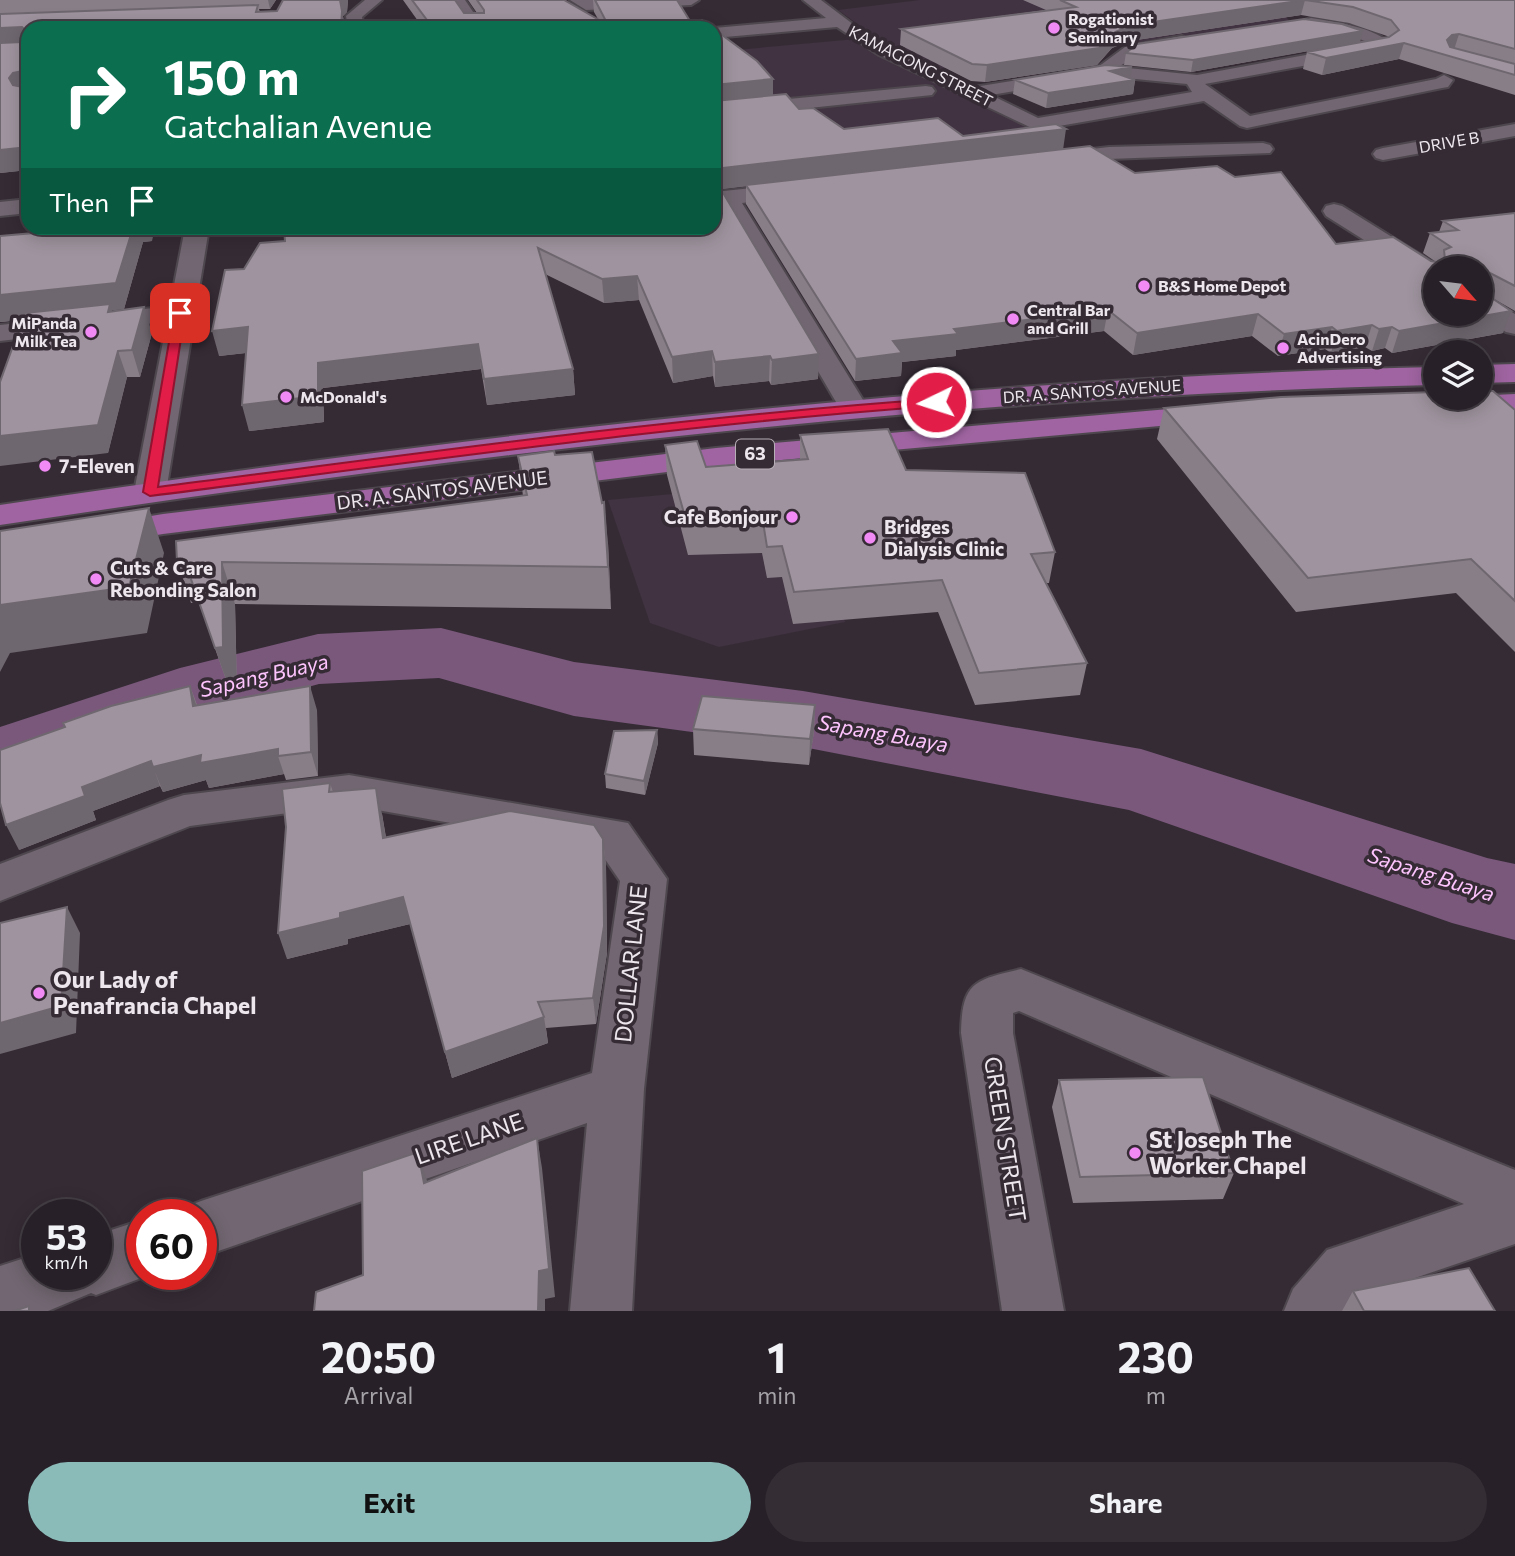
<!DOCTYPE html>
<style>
body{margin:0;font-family:Commissioner,sans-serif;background:#342d34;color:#f1f3f6;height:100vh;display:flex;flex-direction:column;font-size:26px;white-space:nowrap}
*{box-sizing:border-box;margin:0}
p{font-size:23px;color:#a5a3a8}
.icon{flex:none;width:38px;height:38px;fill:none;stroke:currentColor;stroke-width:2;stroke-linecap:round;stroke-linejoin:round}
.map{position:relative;height:1311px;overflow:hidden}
.panel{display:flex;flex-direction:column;background:#282028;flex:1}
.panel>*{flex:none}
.top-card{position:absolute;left:21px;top:21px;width:700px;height:214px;border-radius:21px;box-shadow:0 4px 18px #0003,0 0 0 2px #443e45;background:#0b6e4f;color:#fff;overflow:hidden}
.needle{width:46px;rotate:118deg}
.controls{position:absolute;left:1423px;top:256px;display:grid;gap:14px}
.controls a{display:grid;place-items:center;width:70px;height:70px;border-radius:50%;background:#282028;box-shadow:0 4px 18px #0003,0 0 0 2px #443e45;font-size:35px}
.speed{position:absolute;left:21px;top:1199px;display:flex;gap:14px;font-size:35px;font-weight:700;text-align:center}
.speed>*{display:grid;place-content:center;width:91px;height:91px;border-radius:50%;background:#282028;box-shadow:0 4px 18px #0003,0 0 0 2px #443e45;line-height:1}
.speed small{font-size:18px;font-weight:400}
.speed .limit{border:10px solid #d22;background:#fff;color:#111}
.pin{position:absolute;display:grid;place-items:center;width:60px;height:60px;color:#fff;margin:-30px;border-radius:14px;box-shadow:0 4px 10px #0006}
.me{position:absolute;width:77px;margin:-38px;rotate:266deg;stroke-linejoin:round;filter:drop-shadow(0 0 5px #0008)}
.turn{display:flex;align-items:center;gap:24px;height:147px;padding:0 28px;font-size:32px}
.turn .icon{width:91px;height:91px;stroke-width:2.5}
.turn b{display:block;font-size:49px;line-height:60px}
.then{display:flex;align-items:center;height:66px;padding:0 28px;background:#0003;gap:14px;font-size:26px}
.eta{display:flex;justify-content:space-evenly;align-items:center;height:119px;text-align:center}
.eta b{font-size:42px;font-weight:700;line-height:49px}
.action{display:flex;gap:14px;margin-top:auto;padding:14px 28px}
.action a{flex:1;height:80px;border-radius:42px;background:#8bbbb9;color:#111;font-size:28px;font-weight:700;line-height:80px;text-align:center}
.action a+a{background:#342d34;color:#f1f3f6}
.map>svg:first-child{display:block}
.built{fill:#413341}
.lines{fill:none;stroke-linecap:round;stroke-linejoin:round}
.river{fill:#7a587b;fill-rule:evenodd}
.street-casing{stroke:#4e474e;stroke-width:4}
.secondary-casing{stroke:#4e474e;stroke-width:4}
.primary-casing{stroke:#4e474e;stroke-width:4}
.street{fill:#716671;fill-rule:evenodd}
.secondary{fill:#716671;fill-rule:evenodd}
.primary{fill:#9f64a1;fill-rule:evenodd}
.wall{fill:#887e88}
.shaded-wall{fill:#6f676f}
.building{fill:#9e939e;stroke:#6f676f;stroke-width:2;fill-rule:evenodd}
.route{fill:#e11d48;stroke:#92132f;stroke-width:2}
.poi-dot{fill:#f18af4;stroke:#352b35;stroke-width:2.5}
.labels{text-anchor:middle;stroke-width:7;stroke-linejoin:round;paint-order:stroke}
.far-poi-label{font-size:16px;font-weight:bold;fill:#ede7ed;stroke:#352b35;text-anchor:start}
.far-street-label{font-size:16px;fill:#ede7ed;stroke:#352b35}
.shield{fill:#352b35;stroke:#b6afb6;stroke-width:2}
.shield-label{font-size:18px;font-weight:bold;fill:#ede7ed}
.poi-label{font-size:19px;font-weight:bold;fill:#ede7ed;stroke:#352b35;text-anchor:start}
.street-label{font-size:19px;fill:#ede7ed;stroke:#352b35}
.water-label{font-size:21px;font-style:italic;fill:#fdc4fd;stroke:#352b35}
.near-street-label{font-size:23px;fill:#ede7ed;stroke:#352b35}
.near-poi-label{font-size:23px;font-weight:bold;fill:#ede7ed;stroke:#352b35;text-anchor:start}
</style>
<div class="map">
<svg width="1515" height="1311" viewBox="0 0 1515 1311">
<rect width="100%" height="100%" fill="#352b35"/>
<path class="built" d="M920 0H1252L1276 8 1291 22 939 69 873 35 838 10Z
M856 39 1035 131 714 165V52Z
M802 482 845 622 719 647 650 623 608 500Z"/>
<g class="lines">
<path class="river" d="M441 628 574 662 803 691 1141 749 1487 858 1515 864V940L1452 923 1129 810 803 747 574 716 439 678 319 684 238 706 0 789V727L180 668 318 634Z"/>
<defs>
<path id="street" d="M365 0H382L362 17 364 28H348L346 16Z
M449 0H465L484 28H468Z
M570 0H699L691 5 586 10Z
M803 0H821L862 31 891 47 974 87 1098 67 1125 47 1182 36 1190 41 1188 44 1144 52 1118 67 1197 75 1371 43 1339 32 1305 26 1303 23 1305 20 1311 18C1334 22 1378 27 1392 46L1384 51 1205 84 1250 116 1436 79 1444 75 1453 80 1448 87 1442 88 1247 128 1240 126 1204 101 1036 130 879 55 837 27 714 38V28L826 18ZM1104 76 1187 84 1192 92 1038 118 991 95Z
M926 86 932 87 935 91 932 95 714 118V106Z
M1515 124V136L1383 160 1376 158 1373 154 1376 150 1383 148Z
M1263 143 1270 145 1273 149 1270 153 1109 159 1050 166 1043 164 1040 160 1043 156 1050 154 1109 147Z
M799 183 807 185 810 190 807 195 742 203 868 408 863 414 853 417 843 414 721 205 714 206V192Z
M28 199V213L0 216V202Z
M1334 204 1342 206 1442 268H1435V281L1426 279 1326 216 1323 211 1326 206Z
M1480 295 1489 298 1515 314V334L1506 332 1478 313H1480Z
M180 305 189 307 193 313 189 319 0 341V325Z
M349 775 628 823 667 879 644 1089 632 1311H570L587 1123 201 1257V1214H178L180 1209 201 1201 592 1073 620 881 598 849 349 805 190 826 0 901V864L168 800 184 795Z
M1021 969 1515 1170V1244L1368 1294 1354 1311H1284L1293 1289 1327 1250 1464 1204 1019 1011 1013 1013V1033L1064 1311H1002L961 1033C962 982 974 980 1021 969Z
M142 1220V1274H152L96 1295 91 1293 48 1311H0V1266L37 1254V1274H96V1235Z"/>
<path id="secondary" d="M185 228H209L166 492 162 499 150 502 138 499 134 492Z"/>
<path id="primary" d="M1515 364V382L1480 383V365Z
M1435 367V385C954 396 476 453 0 525V505C476 434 954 378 1435 367Z
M1515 394V412L1453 414 1443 411 1438 405 1443 399 1449 397Z
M1215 405 1226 408 1230 414 1226 420 716 466 163 534 0 561V541L163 514 716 448Z"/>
</defs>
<use href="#street" class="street-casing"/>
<use href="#secondary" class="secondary-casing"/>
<use href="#primary" class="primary-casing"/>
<use href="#street" class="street"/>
<use href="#secondary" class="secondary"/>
<use href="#primary" class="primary"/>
</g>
<path class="wall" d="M0 0H276L270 9H259L260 12 277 11 283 0H348L347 12 343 16 345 28H28V170L0 173Z
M403 0H455L464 13H477L468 0H564L598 19 594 12 593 0H677L690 21 712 28H423Z
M1023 0H1515V95L1399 59 1322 75 1303 69 1307 52 1353 43 1191 72 1124 65 1126 53 1360 42 1388 37 1387 36 1349 23 1301 15 1130 41 1112 48 1097 65 985 82 971 81 900 45 901 29 1046 10Z
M714 29 773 79V95L799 109 844 129 963 136 1063 149 1135 173 1336 244 1436 262 1423 253 1430 233 1439 232 1443 221 1515 213V311L1494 299 1503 333 1392 353 1385 348 1372 351 1365 347 1331 353 1325 349 1278 356 1252 336 1133 355 1104 331 956 350V356L902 362 901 376 855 381 746 204V186L721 189 818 379 771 385 769 381 715 387 713 376 673 383 639 300 604 303 545 274 573 369 575 395 487 405 481 369 323 388 324 422 249 431 246 353 219 356 244 269 285 241 714 228Z
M1130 78 1135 80 1133 94 1046 108 1013 94 1015 80Z
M0 236 152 241 143 242 124 309 112 310V311L152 333 140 377H127L108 453 23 320 0 322Z
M1164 408 1515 410V652L1456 593 1296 612 1157 439Z
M800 435 906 470 1055 552 1049 583H1046L1087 663 1080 695 975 705 938 612 793 624 782 577 767 578 762 553 688 555 667 475 665 445 706 467 800 460Z
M555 455 608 543 611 609 235 604 237 690 230 691 199 603H191L177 561 523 496 518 456Z
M190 686 197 705 317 710 318 776 286 780 284 774 209 788 206 780 163 792 160 786 93 811 96 820 19 850Z
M815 705 814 731 809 765 694 755 693 729Z
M657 730 658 743 645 795 606 788 605 774Z
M330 783 333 792 382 814 386 837 603 839 606 866 607 953 596 1024 546 1028 548 1043 452 1078 410 924 348 939V944L287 959Z
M1059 1080 1234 1173 1223 1199 1073 1203 1052 1107Z
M1353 1291 1495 1311H1342Z"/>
<path class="shaded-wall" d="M268 0H276L270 9Z
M340 0H348L347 12 343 16Z
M1305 0 1301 15 1130 41 1112 48 1097 65 985 82 987 65 1132 25Z
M342 11 345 28H341Z
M22 27 28 45 0 47V28Z
M1363 31 1360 42 1191 72 1193 60Z
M1459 34 1454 50 1447 51V40L1452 35Z
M1404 43 1399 59 1322 75 1326 58Z
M1132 67 1130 81 1135 80 1133 94 1046 108 1048 93 1110 71Z
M23 71 28 86 16 98 9 78 13 73Z
M773 79V98L714 103V85Z
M1066 129 1063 150 714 190V169Z
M28 147V170L0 173V150Z
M133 228H155L152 241 143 242 124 309 112 310 118 330 116 338 108 310 0 322V295Z
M637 276 639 300 604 303 602 279Z
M144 307 152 333 140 377 132 350Z
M1108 310 1104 331 956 350V356L902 362 901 376 855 381 856 359 893 341 954 329Z
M1511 311 1503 333 1392 353 1399 331Z
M1258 314 1252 336 1133 355 1137 333Z
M1372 325 1365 347 1331 353 1337 331Z
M248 327 254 352 219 356 212 331Z
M1332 327 1325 349 1278 356 1284 334Z
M1392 327 1385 348 1372 351 1379 329Z
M478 344 481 369 323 388 324 422 249 431 242 405 318 363Z
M118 351 127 377 108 453 0 466V436Z
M712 351 713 376 673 383 672 357Z
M819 354 818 379 771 385 772 360Z
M770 356 769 381 715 387V362Z
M573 369 575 395 487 405 484 379Z
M604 502 608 543 611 609 608 567Z
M149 508 164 553 147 633 10 653 0 672V605Z
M222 562 235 604 237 690 230 691 215 648Z
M190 686 198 710 193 706Z
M310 686 317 710 318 776 311 752Z
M815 705 814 731 809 765 810 739Z
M657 730 658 743 645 795 644 781Z
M278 749V756L284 774 209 788 206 780 163 792 153 767 201 755Z
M151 761 160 786 93 811 96 820 19 850 6 825 82 787Z
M376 788 382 814 390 864 383 838Z
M603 839 606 866 607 953 596 1024 593 998Z
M403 897 410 924 348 939V944L287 959 278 933 340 913Z
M67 907 80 933 76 1033 0 1054V1023Z
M544 1017 548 1043 452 1078 445 1052Z
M537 1138 542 1168 555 1297 545 1299V1311H538Z
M418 1152 427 1181 424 1183Z"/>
<path class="building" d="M283 0H340L342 11 341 28H28V147L0 150V43L22 42 25 39V30L22 27 0 28V14L258 5 256 12 277 11ZM23 71V87L13 85 9 78 13 73Z
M412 0H455L464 13H484V10L477 0H564L608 25 595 0H677L690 21 702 20 712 28H433Z
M1060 0H1515V49L1459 34 1452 35 1447 40 1450 47 1515 64V75L1404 43 1326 58 1307 52 1389 37 1399 30 1391 20 1353 7 1305 0 1132 25 1115 32 1099 48 987 65 972 64 901 29 1076 7Z
M1304 19 1342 24 1363 31 1193 60 1126 53 1137 44Z
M714 29 757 61 773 79 714 85Z
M1106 65 1132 67 1110 71 1135 80 1048 93 1015 80Z
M786 94 799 109 813 108 844 129 938 118 963 136 1056 124 1066 129 714 169V101Z
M1090 146 1135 173 1217 166 1235 177 1281 172 1336 244 1393 237 1431 261 1441 263 1445 260 1444 250 1451 247 1430 233 1458 230 1443 221 1515 213V286L1488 272 1485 274 1483 292 1511 311 1399 331 1392 327 1379 329 1372 325 1337 331 1332 327 1284 334 1258 314 1137 333 1108 310 954 329 958 334 893 341 902 353 856 359 746 185ZM1435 268H1480V313H1435Z
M714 186H719L819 354 772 360 770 356 715 362 712 351 672 357 637 276 602 279 538 248 573 369 484 379 478 344 318 363V396L242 405 248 327 212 331 225 270 244 269 260 243 285 241 284 228H714Z
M36 228H133L116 283 0 295V236L34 233Z
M110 304 108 312 144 307 132 350 118 351 98 425 0 436V382L25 313Z
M1480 391H1493L1515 410V601L1471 559 1308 578 1164 408 1281 397 1435 392V397H1480Z
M888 429 906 470 1025 473 1055 552 1031 554 1087 663 979 673 942 580 794 592 782 546 767 547 763 522 687 524 665 445 697 441 706 467 808 459 800 435Z
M554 451 555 455 592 452 602 503 604 502 608 567 222 562 223 647 215 648 185 562 177 561 176 541 527 495 518 456Z
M149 508 129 587 0 605V531Z
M190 686 193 706 310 686 311 752 278 756V749L200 763 201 755 153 767 151 761 82 787 85 796 6 825 0 803V750L65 727 63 723 111 706Z
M702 696 815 705 810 739 693 729Z
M657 730 644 781 605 774 614 731Z
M330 783 329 792 376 788 383 838 510 811 594 825 603 839 604 926 593 998 538 1002 544 1017 445 1052 403 897 340 913V918L278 933 286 827 282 789Z
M67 907 61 1006 0 1023V923Z
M1203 1077 1234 1173 1080 1177 1059 1080Z
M537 1138 549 1269 539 1271 538 1311H314L316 1292 363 1275 362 1171 418 1152 424 1183Z
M1469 1268 1495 1311H1364L1353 1291Z
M29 1306V1311H14Z"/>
<path class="route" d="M180 309 185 313 158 487C416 454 676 417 936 399L942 402 936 406C673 425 411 463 150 496L143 492 174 313Z"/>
<g class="poi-dot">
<circle cx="1054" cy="28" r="7"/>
<circle cx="1144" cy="286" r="7"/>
<circle cx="1013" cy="319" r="7"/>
<circle cx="91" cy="332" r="7"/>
<circle cx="1283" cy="348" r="7"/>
<circle cx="286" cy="397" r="7"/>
<circle cx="45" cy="466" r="7"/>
<circle cx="792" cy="517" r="7"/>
<circle cx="870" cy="538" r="7"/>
<circle cx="96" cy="579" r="7"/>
<circle cx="39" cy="993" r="7"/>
<circle cx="1135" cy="1153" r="7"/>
</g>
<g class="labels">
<g class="far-poi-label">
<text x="1068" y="25">Rogationist<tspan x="1068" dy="18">Seminary</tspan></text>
<text x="1158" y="292">B&amp;S Home Depot</text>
<text x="1027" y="316">Central Bar<tspan x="1027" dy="18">and Grill</tspan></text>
<text x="77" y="329" text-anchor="end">MiPanda<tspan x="77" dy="18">Milk Tea</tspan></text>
<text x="1297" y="345">AcinDero<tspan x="1297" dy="18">Advertising</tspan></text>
<text x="300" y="403">McDonald's</text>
</g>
<g class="far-street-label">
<text transform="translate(921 66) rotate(27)" y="6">KAMAGONG STREET</text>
<text transform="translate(1449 142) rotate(-10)" y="6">DRIVE B</text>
<text transform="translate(1092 391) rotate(-4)" y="6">DR. A. SANTOS AVENUE</text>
</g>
<rect class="shield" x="736" y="439.5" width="38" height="29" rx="5"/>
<g class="shield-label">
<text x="755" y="460">63</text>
</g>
<g class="poi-label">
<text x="59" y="473">7-Eleven</text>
<text x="778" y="524" text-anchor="end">Cafe Bonjour</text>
<text x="884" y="534">Bridges<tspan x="884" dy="22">Dialysis Clinic</tspan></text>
<text x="110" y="575">Cuts &amp; Care<tspan x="110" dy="22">Rebonding Salon</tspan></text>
</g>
<g class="street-label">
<text transform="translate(442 490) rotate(-7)" y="7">DR. A. SANTOS AVENUE</text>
</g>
<g class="water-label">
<text transform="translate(264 676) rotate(-13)" y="7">Sapang Buaya</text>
<text transform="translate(883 734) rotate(10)" y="7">Sapang Buaya</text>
<text transform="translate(1431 875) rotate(18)" y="7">Sapang Buaya</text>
</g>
<g class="near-street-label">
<text transform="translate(631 964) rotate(-84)" y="8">DOLLAR LANE</text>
<text transform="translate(469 1139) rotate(-19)" y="8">LIRE LANE</text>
<text transform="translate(1005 1139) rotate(81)" y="8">GREEN STREET</text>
</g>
<g class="near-poi-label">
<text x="53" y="988">Our Lady of<tspan x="53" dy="26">Penafrancia Chapel</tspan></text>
<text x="1149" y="1148">St Joseph The<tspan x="1149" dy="26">Worker Chapel</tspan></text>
</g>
</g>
</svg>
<div class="controls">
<a><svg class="needle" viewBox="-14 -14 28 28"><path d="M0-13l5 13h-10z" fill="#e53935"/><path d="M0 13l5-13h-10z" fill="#a5a3a8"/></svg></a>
<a><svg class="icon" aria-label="layers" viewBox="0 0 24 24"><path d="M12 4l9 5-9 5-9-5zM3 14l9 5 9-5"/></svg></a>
</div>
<div class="speed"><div>53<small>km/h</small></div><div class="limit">60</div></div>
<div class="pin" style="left:180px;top:313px;background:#d93025"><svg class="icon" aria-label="arrive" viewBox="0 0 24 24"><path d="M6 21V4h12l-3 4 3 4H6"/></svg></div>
<svg class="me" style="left:936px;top:402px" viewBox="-20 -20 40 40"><circle r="17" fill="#e11d48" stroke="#fff" stroke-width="3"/><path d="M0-11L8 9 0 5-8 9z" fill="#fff"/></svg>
<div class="top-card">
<div class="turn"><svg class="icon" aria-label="right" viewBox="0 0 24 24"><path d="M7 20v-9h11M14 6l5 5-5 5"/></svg><div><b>150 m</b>Gatchalian Avenue</div></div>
<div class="then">Then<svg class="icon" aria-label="arrive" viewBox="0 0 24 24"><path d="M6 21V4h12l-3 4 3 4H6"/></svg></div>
</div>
</div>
<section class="panel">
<div class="eta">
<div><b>20:50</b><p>Arrival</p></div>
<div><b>1</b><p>min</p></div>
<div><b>230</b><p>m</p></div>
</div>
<div class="action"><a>Exit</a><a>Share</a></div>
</section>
